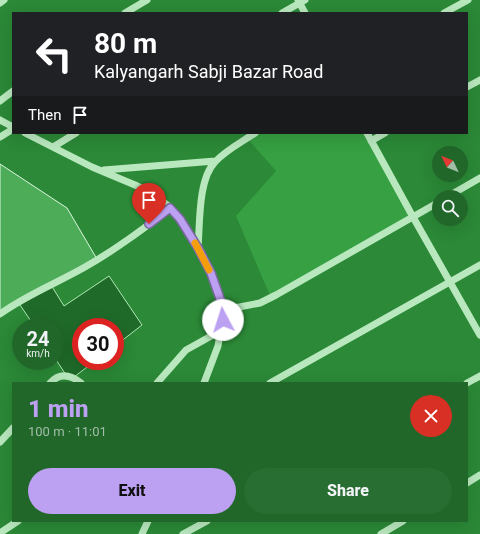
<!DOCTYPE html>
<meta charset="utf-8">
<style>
body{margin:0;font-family:Roboto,sans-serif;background:#286d31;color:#f1f3f6;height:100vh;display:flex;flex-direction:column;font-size:15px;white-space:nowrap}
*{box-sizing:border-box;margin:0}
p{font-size:13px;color:#a2bea8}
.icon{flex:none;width:22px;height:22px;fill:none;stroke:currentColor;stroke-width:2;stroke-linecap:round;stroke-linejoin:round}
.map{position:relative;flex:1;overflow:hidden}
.sheet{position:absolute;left:12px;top:382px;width:456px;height:140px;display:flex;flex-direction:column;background:#206729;border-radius:0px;box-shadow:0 4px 16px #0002}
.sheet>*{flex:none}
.hud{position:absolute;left:12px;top:12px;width:456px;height:122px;border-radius:0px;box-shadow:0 4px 16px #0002;background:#202124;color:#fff;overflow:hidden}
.needle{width:26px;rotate:313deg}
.fabs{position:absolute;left:432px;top:146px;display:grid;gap:8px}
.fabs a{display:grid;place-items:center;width:36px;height:36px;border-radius:50%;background:#206729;box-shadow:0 4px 16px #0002;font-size:20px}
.speed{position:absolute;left:12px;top:318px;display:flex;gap:8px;font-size:20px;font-weight:700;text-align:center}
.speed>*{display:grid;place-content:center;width:52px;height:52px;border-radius:50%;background:#206729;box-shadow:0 4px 16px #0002;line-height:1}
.speed small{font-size:10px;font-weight:400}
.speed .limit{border:6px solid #d22;background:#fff;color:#111}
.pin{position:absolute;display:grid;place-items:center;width:34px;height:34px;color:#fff;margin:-41px -17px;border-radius:50% 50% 50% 0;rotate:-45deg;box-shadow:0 0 4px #0007}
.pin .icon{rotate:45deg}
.me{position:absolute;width:44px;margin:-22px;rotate:355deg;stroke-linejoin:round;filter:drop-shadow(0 0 3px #0008)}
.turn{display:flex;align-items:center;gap:14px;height:84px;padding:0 16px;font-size:18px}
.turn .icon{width:52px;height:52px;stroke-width:2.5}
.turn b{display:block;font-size:28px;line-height:34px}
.then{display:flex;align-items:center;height:38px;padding:0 16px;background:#0003;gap:8px;font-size:15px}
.round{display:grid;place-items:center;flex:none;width:42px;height:42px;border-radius:21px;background:#286d31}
.headline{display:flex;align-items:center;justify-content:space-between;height:68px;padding:0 16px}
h1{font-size:24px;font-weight:800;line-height:30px;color:#bca0f2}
.primary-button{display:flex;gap:8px;margin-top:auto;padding:8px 16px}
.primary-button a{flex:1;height:46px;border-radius:24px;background:#bca0f2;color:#111;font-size:16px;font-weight:800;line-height:46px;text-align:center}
.primary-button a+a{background:#286d31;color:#f1f3f6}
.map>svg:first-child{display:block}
.green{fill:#36a042}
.water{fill:#1f6a29;stroke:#aee8b4}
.building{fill:#4cac58;stroke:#dcf7df}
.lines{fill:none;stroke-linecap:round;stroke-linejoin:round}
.minor{stroke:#b9e8be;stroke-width:7}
.route-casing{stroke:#7a689d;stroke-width:10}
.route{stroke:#bca0f2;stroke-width:7}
.slow{stroke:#f59e0b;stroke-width:7}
</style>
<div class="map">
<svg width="480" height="534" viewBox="0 0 480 534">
<rect width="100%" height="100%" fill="#2b8937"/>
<path class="green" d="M255 133H367L413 217 271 298 236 216 276 171 247 138Z"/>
<path class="water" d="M109 276 142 325 115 346V327H81V361H95L74 377 66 375 55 358V327H35L18 302 51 285 64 306Z"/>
<path class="building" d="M0 164 67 208 97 259 0 315Z"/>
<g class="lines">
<path class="minor" d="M298 0 305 13
M0 3 4 0
M125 13 147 0
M282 13 305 0
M444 13 468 0
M467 87 480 80
M0 101 13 91
M0 120 13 127
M25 133 92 167 135 185 153 194 171 208 180 219 198 248 211 273 224 310 218 346 204 383
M367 133 413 217 480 335
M0 137 13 129
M371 141 385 133
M53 147 76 133
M104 170 215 161
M447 197 480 178
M198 248C200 224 198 179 215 162 226 150 242 142 255 133
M224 310 260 303 276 295 439 202
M0 314C26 295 57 283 85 267 115 250 143 229 171 208
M50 383C60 372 71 375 81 383
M157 383 186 350 222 330
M270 383 480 265
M467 383 480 376
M0 442 13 428
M467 483 480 475
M0 533 18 521
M142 534 148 521
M183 534 207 521
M381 534 403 521"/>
</g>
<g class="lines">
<defs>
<path id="route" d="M149 224 170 208 180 219 198 248 211 273 224 310 223 320"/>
</defs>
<use href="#route" class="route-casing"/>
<use href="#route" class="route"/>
<path class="slow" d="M195 243 209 270"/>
</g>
</svg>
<div class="fabs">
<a><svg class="needle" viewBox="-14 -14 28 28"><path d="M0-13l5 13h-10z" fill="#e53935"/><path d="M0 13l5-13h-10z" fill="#a2bea8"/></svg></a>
<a><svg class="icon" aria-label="search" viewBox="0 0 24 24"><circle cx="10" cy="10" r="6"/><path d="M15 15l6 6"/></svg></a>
</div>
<div class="speed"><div>24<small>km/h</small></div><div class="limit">30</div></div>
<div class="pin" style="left:149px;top:224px;background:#d93025"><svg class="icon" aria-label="arrive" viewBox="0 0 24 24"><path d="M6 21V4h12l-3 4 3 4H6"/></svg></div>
<svg class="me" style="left:223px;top:320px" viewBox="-20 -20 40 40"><circle r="19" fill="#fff"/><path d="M0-13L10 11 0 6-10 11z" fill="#bca0f2"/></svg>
<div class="hud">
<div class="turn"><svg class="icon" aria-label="left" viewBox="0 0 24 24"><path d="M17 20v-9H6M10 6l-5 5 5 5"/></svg><div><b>80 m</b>Kalyangarh Sabji Bazar Road</div></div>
<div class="then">Then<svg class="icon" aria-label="arrive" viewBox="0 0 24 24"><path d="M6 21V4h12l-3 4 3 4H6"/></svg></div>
</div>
<section class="sheet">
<div class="headline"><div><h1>1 min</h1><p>100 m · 11:01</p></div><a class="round" style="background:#d93025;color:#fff"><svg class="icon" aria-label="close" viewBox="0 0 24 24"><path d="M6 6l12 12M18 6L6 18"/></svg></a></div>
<div class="primary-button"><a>Exit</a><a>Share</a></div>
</section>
</div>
